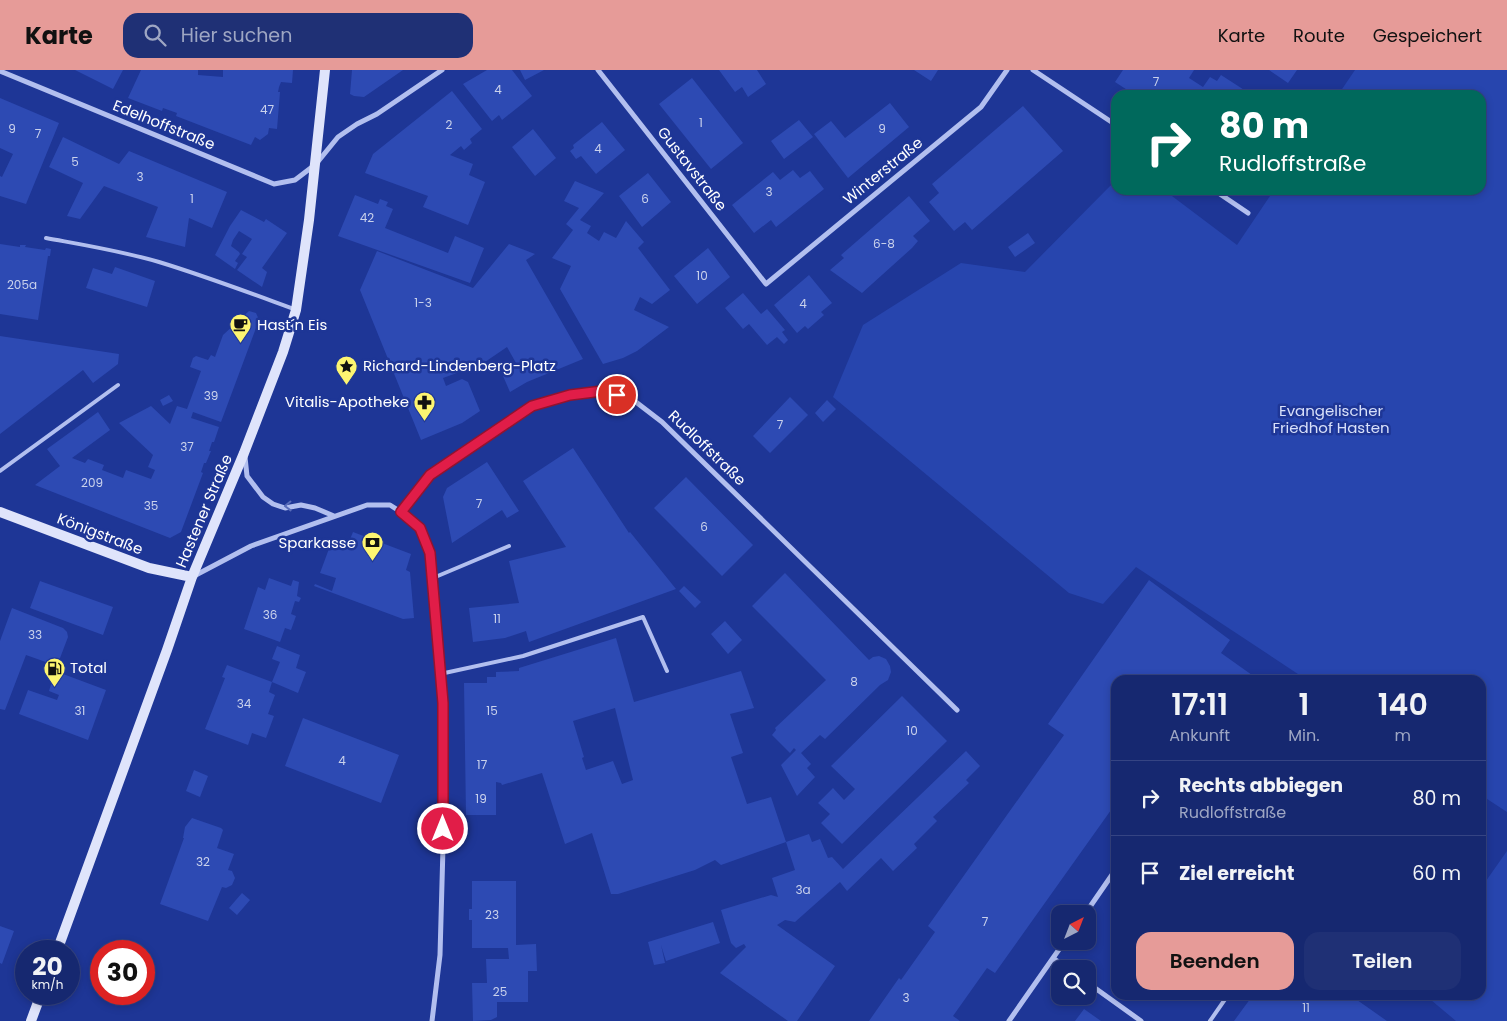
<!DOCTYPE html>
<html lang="de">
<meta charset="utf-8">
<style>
body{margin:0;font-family:Poppins,sans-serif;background:#1f3075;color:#f1f3f6;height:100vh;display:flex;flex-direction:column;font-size:19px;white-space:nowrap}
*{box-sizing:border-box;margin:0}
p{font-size:16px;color:#9ea6c3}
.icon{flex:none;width:28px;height:28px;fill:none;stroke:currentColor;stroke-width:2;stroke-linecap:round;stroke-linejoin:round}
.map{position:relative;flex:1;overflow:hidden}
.drawer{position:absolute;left:1111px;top:605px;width:375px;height:325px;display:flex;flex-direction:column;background:#162870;border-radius:15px;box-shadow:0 2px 8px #0003,0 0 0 1px #354483}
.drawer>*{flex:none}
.guide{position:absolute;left:1111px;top:20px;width:375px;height:105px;border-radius:15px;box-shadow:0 2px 8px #0003,0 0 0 1px #354483;background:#00695c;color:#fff;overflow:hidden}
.needle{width:32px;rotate:42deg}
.controls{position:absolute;left:1051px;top:835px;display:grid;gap:10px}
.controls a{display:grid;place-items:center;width:45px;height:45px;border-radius:10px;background:#162870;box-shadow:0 2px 8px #0003,0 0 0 1px #354483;font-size:25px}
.speed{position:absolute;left:15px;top:870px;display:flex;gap:10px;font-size:25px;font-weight:700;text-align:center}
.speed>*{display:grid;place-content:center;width:65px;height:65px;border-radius:50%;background:#162870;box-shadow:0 2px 8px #0003,0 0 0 1px #354483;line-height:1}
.speed small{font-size:12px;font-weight:400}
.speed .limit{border:8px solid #d22;background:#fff;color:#111}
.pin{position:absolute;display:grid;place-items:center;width:42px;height:42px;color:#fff;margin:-21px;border:2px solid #fff;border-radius:50%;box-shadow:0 1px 5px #0007}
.me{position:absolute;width:55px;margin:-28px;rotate:0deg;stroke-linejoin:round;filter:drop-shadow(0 0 4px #0008)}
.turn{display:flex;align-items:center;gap:18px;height:105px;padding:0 25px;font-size:22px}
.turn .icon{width:65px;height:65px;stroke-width:2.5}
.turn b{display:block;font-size:35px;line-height:42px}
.eta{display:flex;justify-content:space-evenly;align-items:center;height:85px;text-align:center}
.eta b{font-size:30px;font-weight:600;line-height:35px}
.action{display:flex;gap:10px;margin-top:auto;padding:10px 25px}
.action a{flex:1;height:58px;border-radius:15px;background:#e69b98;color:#111;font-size:20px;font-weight:600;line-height:58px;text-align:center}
.action a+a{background:#1f3075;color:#f1f3f6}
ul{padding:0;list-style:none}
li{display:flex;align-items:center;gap:15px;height:75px;padding:0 25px;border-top:1px solid #354483}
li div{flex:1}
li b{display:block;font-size:19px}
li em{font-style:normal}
header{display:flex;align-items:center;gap:30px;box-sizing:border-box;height:70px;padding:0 25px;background:#e69b98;color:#111}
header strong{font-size:24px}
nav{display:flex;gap:28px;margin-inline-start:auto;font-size:18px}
.search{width:350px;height:45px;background:#1f3075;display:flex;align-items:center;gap:12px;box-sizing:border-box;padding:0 18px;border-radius:15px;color:#9ea6c3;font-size:19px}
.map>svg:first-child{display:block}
.green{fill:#2745ae}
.building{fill:#2d4ab3;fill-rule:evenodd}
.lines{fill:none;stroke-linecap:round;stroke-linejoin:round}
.lane{stroke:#b2bfef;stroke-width:4}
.street{stroke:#b2bfef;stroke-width:5}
.secondary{stroke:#dfe4fb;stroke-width:10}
.oneway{stroke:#596dba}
.route-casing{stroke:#92132f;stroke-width:12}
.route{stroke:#e11d48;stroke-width:9}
.labels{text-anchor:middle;stroke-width:5;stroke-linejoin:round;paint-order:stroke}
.number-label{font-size:12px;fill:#cad2ec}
.street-label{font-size:15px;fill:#fff;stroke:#1e3696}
.poi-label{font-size:15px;fill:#fff;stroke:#1e3696;text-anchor:start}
.park-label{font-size:15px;fill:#d8e0fa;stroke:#1e3696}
</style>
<header>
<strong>Karte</strong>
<div class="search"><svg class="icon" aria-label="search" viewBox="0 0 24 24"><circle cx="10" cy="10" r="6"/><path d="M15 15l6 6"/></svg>Hier suchen</div>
<nav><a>Karte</a><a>Route</a><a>Gespeichert</a></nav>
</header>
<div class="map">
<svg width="1507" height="951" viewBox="0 0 1507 951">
<rect width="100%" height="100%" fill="#1e3696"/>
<path class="green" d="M1355 0H1507V742L1481 725V610H1307L1136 497 1103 534 1069 523 833 327 863 255 961 193 1025 202 1116 110V120H1164L1237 175 1274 120H1481V25H1338Z
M1507 781V951H1456L1425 925H1481V818Z"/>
<path class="building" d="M75 0H123L113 19Z
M141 0H198V5L223 7V0H293L292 13 281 12 279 17 278 22H280L277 59 269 58 268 64 260 70 255 67 251 75 176 46 177 43 163 38 162 41 128 28Z
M352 0H403L364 27 354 26 350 24Z
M487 0H512L532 26 502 50 499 45 492 51 463 14Z
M520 0H544L525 10Z
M719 0H757L766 14 748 27 742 17 735 22Z
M914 0H938L931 11Z
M1123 0H1194L1189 8 1203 17 1210 7 1217 11 1221 5 1252 25H1135L1115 12Z
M1269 0H1297L1288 13Z
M692 8 743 73 711 99 659 34Z
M452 21 482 59 470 69 472 73 464 80 461 76 450 85 473 94 469 105 485 112 468 155 423 137 428 126 365 103 373 84Z
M0 28 59 53 26 134 0 126V106L2 107 13 84 0 78Z
M890 33 909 57 848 108 814 64 831 51 845 68Z
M1023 36 1063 81 972 160 965 152 954 161 929 132 939 123 932 114Z
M799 50 813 67 784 89 771 71Z
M602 52 625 80 596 104 581 86 576 89 570 81 574 78 573 75Z
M533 59 556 88 535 106 512 77Z
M63 67 119 94 129 81 227 122 212 158 189 148 185 177 146 167 158 137 104 116 80 149 67 146 83 113 49 97Z
M793 100 800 108 810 101 824 119 776 157 771 150 754 163 732 135 773 102 780 110Z
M648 103 671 132 642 157 619 126Z
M575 111 604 123 580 150 591 156 587 163 599 171 604 162 616 168 626 151 644 172 638 178 670 220 652 234 640 227 634 240 669 257 637 281 623 288 603 294 560 219 571 196 552 188 573 160 566 154 579 138 564 131Z
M355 125 378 134 380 129 388 132 386 136 393 139 385 158 448 183 455 166 484 178 470 213 338 166Z
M909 126 930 151 913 166 918 171 912 178 862 223 830 200 844 188 841 185Z
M241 140 264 152 266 149 287 163 262 198 267 202 262 217 237 200 247 187 242 184 252 169 239 161 233 170 231 176 239 182 240 184 235 191 238 193 235 199 215 185 230 156Z
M1028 163 1035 173 1015 187 1008 177Z
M0 174 20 177V175H26L25 177 45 180 46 178 51 179 50 186H48L38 250 0 244Z
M509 174 535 184 526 190 583 289 527 312 510 322 503 306 507 298 516 293 507 277 482 294 443 308 446 316 462 309 468 312 480 341 462 353 421 370 360 220 377 181 473 218Z
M708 178 730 207 697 234 674 206Z
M115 197 155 211 147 237 86 218 93 198 112 204Z
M809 205 832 233 821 242 824 245 808 259 805 256 797 263 774 235Z
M743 223 761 244 767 239 785 260 782 262 788 270 784 274 777 267 767 275 749 254 743 259 725 238Z
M249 241 256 243 259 250 221 352 193 342 191 348 219 357 214 372H212L209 381H211L206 393H204L201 402 203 403 181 462 170 468 35 415 60 396 47 379 98 342 110 360 72 388 85 393 88 389 104 395 102 400 123 408 126 400 151 409 155 400 148 397 153 385 119 353 151 336 170 354 177 336 187 339 201 301 190 297 193 288 196 286 208 290 211 285 215 287 223 265Z
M0 266 119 284 118 294 93 313 83 300 0 364Z
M169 325 173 331 163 336 160 330Z
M790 327 808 345 770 383 753 366Z
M827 330 836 339 823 352 815 343Z
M573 378 629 463 630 462 676 519 529 572 526 561 505 568 473 572 469 538 519 533 509 491 566 477 523 411Z
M487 392 519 441 507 448 502 440 452 473 443 427 447 418Z
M686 407 753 475 722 506 654 438Z
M353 462 411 484 406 500 410 502 414 548 403 549 314 516 315 514 332 521 336 508 320 503 330 476H329V473L346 479Z
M785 503 869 590 873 587 879 586 886 589 890 596 891 602 888 610 880 615 825 669 820 665 801 683 811 694 807 698 815 707 797 726 781 695 796 680 794 678 790 683 772 665 776 660 775 658 826 610 752 536Z
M269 508 291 516 293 510 299 512 297 526 301 528 299 532 295 531 291 544 296 546 291 560 285 558 280 572 244 559 258 517 265 520Z
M1149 510 1230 570 1221 583 1259 610H1116V733L995 903 987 898 953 946 960 951H869L899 908 901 910 935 862 928 856 1064 665 1048 654Z
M40 511 113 537 103 565 30 538Z
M684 516 701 532 695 538 679 521Z
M12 538 63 558 67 562 68 567 57 596 26 585 5 640 0 639V571Z
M725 551 742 570 728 584 711 564Z
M616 568 634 632 741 601 754 638 730 644 743 683 731 687 747 734 771 727 786 772 721 795 715 790 695 800 618 824H611L592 763 565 774 542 703 502 715 501 713 496 712V745H466L464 613H487V607H496V602L519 601V598ZM615 638 633 710 622 714 613 691 586 700 582 688 584 687 573 651Z
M277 576 300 585 296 598 306 602 298 623 272 612 280 592 272 589Z
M227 595 272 612 269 622 275 625 268 644 274 646 266 668 252 663 248 675 205 659 225 608 222 607Z
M55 601 106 620 88 670 19 644 28 620 57 630 59 625 49 621Z
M902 626 947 671 842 774 821 753 830 744 818 733 833 718 844 730 855 719 831 696Z
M303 648 399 685 381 733 285 696Z
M966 681 980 696 966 710 969 713 933 747 937 751 914 774 917 778 893 801 881 788 847 821 840 812 795 852 785 850 777 855 835 896 797 951H788L720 903 746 877 744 874 736 878 731 873 721 840 771 825 778 827 772 808 795 800 786 772 809 764 812 772 820 769 828 788 832 787 843 799Z
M194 700 208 706 200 727 186 721Z
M192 748 221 758 223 760 217 778 234 784 228 800 232 801 235 808 232 815 226 818 222 817 208 851 160 834 184 768H183L185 757Z
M472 811H516V875L536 874 537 901H528V932H497V947L491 950 473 951 472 913H487L486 889H509L508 878H472V850H469V839H472Z
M242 823 250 830 237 845 229 838Z
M713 852 720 873 666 891 661 875 665 893 654 895 648 872Z
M0 856 14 861 2 894 0 893Z
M1253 925H1350L1387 951H1234Z
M1084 939 1101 951H1075Z"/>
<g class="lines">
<path class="lane" d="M46 168C84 175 122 181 159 192 205 206 250 223 294 239
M0 401 118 315
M433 508 509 476
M440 604 523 586 643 547 667 601
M1210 951 1228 925"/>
<path class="street" d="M598 0 766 214 981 37 1007 0
M1033 0 1116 55
M0 1 274 114 295 110 316 94 338 67 357 54 377 44 442 0
M1214 120 1248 143
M245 387 247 406 263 427 273 434 285 438 301 435 315 438 334 446
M401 442 430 405 533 336 570 325 602 321 632 329 662 352 957 640
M194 506 251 476 367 435H390L401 442 420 458 429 483 433 508 443 633V777L440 885 432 951
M1085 844 1116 799
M1053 888 1065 871
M1088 913 1141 951
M1009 951 1053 888 1068 899"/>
<path class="secondary" d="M0 442 149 498 192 507
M57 881 167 580 192 507 244 383 283 282 296 240 309 150 325 0
M31 951 41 924"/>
</g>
<defs><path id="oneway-chevron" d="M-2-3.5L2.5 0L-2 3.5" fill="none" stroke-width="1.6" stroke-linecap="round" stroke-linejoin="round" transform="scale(1.25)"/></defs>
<use class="oneway" href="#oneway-chevron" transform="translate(288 436) rotate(179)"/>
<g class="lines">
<defs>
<path id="route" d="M443 759V633L430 483 420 458 401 442 430 405 532 336 570 325 602 321 617 325"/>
</defs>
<use href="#route" class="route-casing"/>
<use href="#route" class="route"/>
</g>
<defs>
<symbol id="cafe-pin" viewBox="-11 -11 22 30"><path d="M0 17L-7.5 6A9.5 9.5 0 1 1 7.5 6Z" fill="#fdf571" stroke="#1e3696"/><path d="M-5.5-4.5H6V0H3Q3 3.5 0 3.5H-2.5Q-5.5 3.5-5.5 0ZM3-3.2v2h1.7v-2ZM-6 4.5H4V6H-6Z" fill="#111"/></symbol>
<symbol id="sight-pin" viewBox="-11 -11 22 30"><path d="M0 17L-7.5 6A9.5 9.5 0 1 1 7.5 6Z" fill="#fdf571" stroke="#1e3696"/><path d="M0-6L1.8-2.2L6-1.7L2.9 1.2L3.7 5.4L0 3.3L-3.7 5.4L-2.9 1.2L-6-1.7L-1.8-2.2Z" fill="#111"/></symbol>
<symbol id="pharmacy-pin" viewBox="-11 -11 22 30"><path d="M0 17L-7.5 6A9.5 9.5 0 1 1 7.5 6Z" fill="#fdf571" stroke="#1e3696"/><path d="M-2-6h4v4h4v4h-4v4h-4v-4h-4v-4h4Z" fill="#111"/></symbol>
<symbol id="bank-pin" viewBox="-11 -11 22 30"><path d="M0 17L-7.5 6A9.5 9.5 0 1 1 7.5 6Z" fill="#fdf571" stroke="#1e3696"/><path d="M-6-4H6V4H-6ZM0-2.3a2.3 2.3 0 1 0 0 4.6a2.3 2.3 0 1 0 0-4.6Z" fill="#111"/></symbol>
<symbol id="fuel-pin" viewBox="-11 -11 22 30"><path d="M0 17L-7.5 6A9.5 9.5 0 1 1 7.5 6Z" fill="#fdf571" stroke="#1e3696"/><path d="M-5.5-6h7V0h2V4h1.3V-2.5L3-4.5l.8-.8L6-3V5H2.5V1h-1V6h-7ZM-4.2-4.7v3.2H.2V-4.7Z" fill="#111"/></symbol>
</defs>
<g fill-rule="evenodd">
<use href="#cafe-pin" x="228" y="242" width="25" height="34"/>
<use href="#sight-pin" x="334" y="284" width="25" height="34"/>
<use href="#pharmacy-pin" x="412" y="320" width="25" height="34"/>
<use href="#bank-pin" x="360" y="460" width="25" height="34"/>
<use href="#fuel-pin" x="42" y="586" width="25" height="34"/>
</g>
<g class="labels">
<g class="number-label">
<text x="1156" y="16">7</text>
<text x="498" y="24">4</text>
<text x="267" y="44">47</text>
<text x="701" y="57">1</text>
<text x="449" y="59">2</text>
<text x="12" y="63">9</text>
<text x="882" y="63">9</text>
<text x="38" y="68">7</text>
<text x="598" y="83">4</text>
<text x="75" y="96">5</text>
<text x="140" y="111">3</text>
<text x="769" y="126">3</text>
<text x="192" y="133">1</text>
<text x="645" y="133">6</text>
<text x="367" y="152">42</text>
<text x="884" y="178">6-8</text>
<text x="702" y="210">10</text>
<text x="22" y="219">205a</text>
<text x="423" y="237">1-3</text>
<text x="803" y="238">4</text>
<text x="211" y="330">39</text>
<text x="780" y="359">7</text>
<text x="187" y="381">37</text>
<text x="92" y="417">209</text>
<text x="479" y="438">7</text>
<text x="151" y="440">35</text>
<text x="704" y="461">6</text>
<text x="270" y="549">36</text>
<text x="497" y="553">11</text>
<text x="35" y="569">33</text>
<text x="854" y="616">8</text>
<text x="244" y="638">34</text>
<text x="80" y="645">31</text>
<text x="492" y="645">15</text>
<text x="912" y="665">10</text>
<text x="342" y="695">4</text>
<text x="482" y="699">17</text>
<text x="481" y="733">19</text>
<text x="203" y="796">32</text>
<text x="803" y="824">3a</text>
<text x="492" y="849">23</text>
<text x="985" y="856">7</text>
<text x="500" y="926">25</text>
<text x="906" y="932">3</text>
<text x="1306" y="942">11</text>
</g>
<g class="street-label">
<text transform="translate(164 55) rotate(22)" y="5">Edelhoffstraße</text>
<text transform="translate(692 99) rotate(52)" y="5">Gustavstraße</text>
<text transform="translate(883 101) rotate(-39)" y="5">Winterstraße</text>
<text transform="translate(707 378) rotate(44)" y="5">Rudloffstraße</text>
<text transform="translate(204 441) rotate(-67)" y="5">Hastener Straße</text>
<text transform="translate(100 464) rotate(21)" y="5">Königstraße</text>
</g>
<g class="poi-label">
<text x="257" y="260">Hast´n Eis</text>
<text x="363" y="301">Richard-Lindenberg-Platz</text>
<text x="409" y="337" text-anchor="end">Vitalis-Apotheke</text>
<text x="356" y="478" text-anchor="end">Sparkasse</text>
<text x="70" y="603">Total</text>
</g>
<g class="park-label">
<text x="1331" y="346">Evangelischer<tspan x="1331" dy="17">Friedhof Hasten</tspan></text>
</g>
</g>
</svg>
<div class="controls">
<a><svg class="needle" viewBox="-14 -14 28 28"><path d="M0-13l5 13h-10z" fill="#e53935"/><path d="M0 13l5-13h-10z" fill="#9ea6c3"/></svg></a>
<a><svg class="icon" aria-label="search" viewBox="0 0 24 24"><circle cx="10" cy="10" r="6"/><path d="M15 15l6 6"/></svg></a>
</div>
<div class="speed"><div>20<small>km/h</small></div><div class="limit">30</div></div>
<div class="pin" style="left:617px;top:325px;background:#d93025"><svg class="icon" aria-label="arrive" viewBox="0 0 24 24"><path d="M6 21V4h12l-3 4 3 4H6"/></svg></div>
<svg class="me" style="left:443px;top:759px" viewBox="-20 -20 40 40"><circle r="17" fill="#e11d48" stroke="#fff" stroke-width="3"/><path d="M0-11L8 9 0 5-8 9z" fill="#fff"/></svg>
<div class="guide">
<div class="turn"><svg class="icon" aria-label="right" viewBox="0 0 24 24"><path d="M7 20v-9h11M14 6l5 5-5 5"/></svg><div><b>80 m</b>Rudloffstraße</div></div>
</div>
<section class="drawer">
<div class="eta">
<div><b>17:11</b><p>Ankunft</p></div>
<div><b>1</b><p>Min.</p></div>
<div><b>140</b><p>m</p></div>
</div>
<ul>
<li><svg class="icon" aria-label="right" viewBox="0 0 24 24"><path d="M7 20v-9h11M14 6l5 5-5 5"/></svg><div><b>Rechts abbiegen</b><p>Rudloffstraße</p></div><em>80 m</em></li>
<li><svg class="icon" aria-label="arrive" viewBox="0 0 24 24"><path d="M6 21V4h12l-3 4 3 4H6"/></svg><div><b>Ziel erreicht</b></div><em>60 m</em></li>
</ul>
<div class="action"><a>Beenden</a><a>Teilen</a></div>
</section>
</div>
